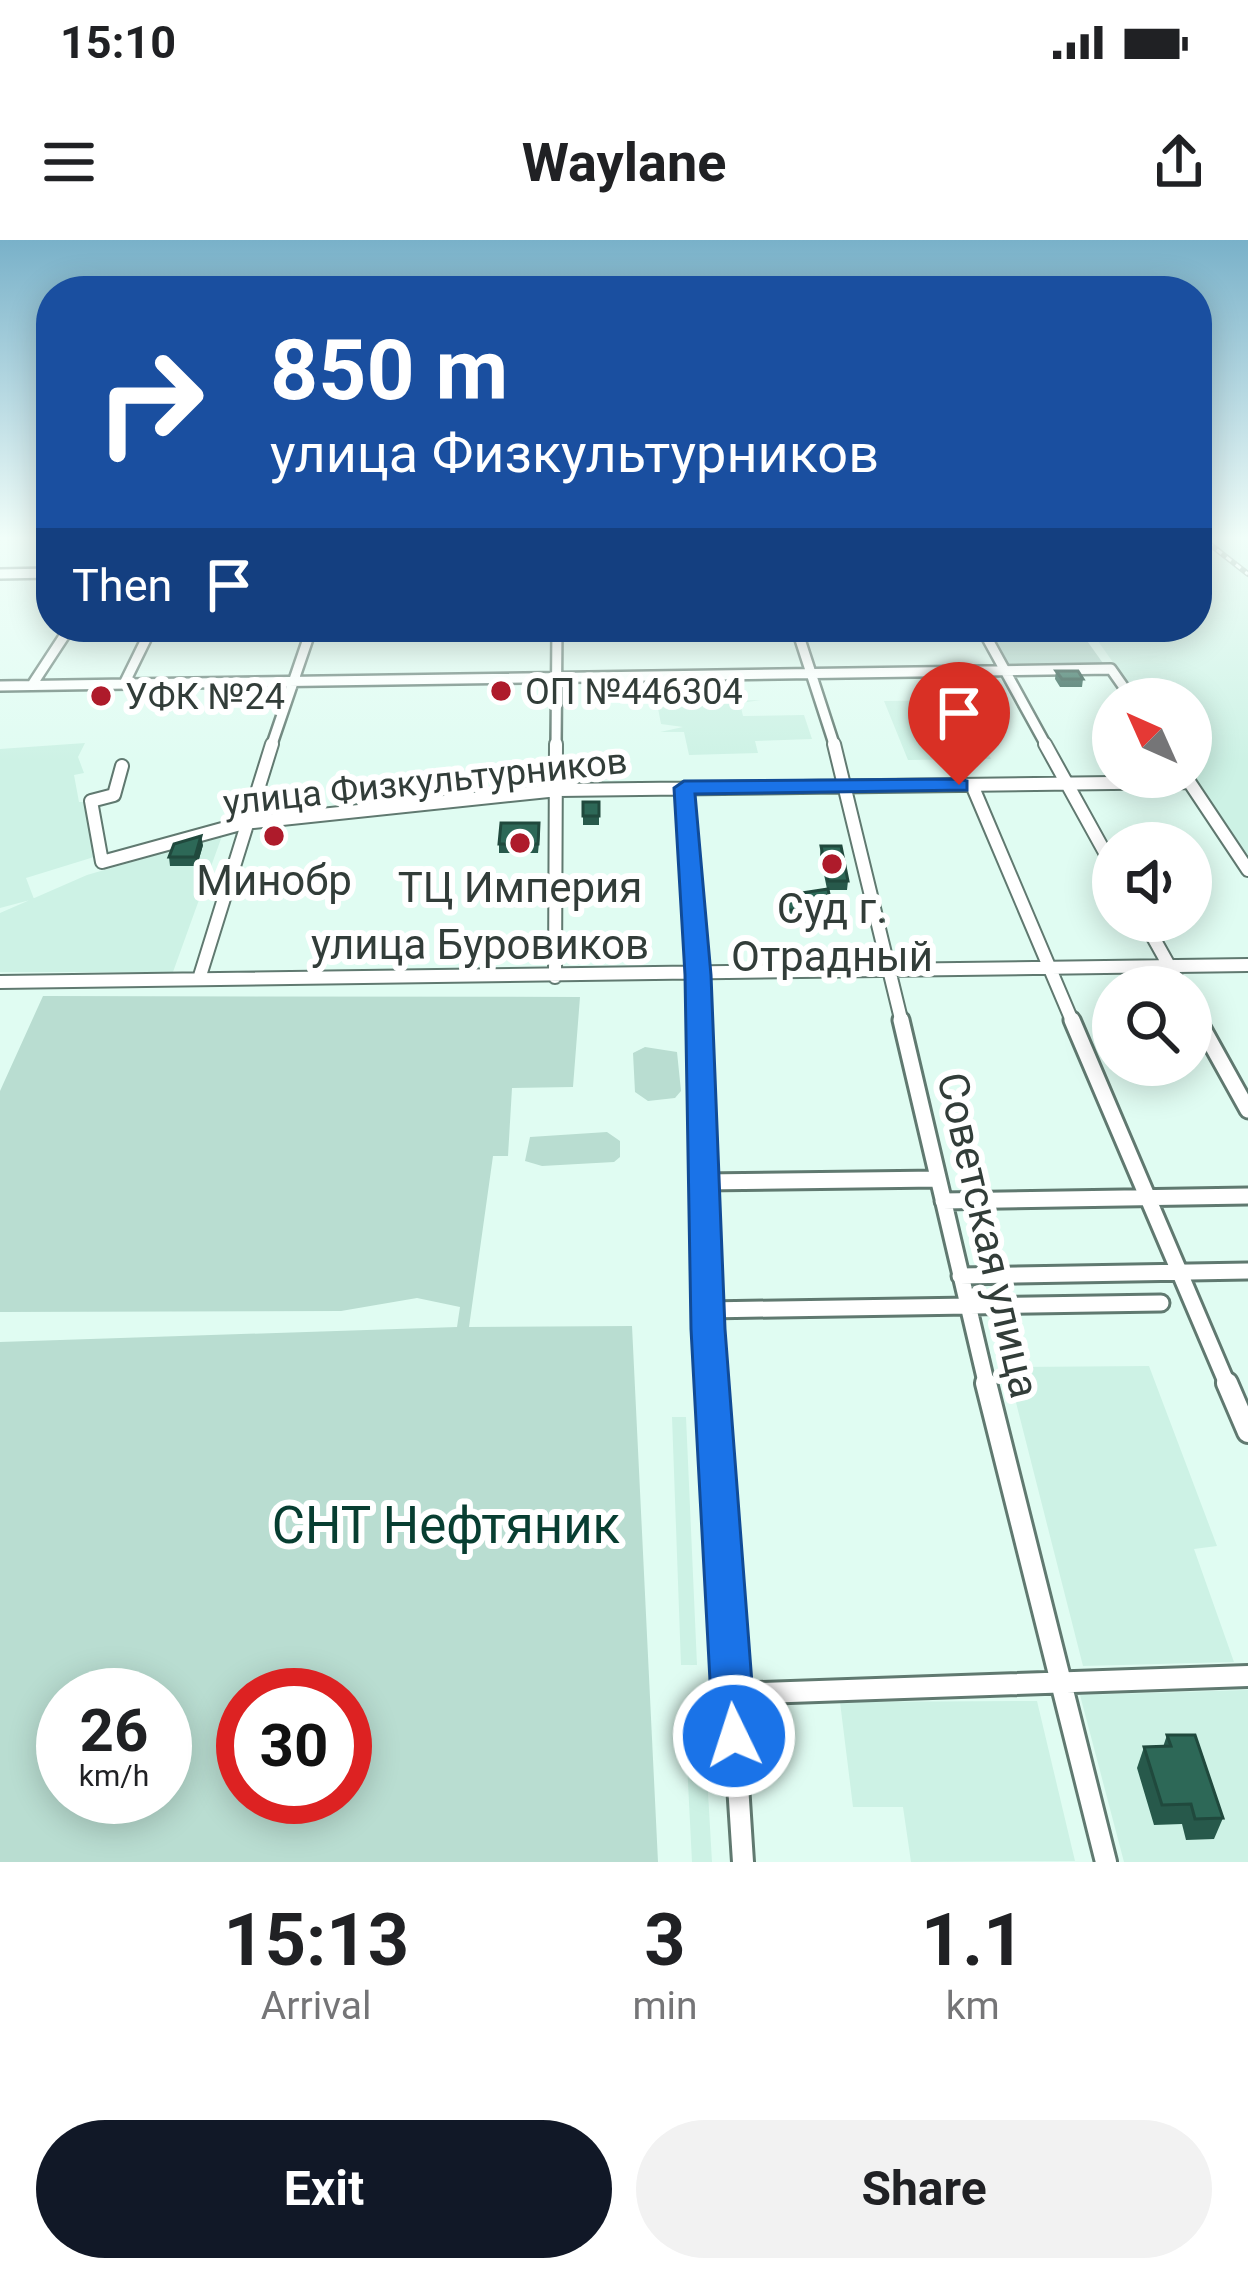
<!DOCTYPE html>
<meta charset="utf-8">
<style>
body{margin:0;font-family:Roboto,sans-serif;background:#f2f2f2;color:#202124;height:100vh;display:flex;flex-direction:column;font-size:45px;white-space:nowrap}
*{box-sizing:border-box;margin:0}
p{font-size:39px;color:#757577}
.icon{flex:none;width:66px;height:66px;fill:none;stroke:currentColor;stroke-width:2;stroke-linecap:round;stroke-linejoin:round}
.map{position:relative;height:1622px;overflow:hidden}
.sheet{display:flex;flex-direction:column;background:#fff;flex:1}
.sheet>*{flex:none}
.top-card{position:absolute;left:36px;top:36px;width:1176px;height:366px;border-radius:48px;box-shadow:0 6px 30px #0003;background:#1a4fa0;color:#fff;overflow:hidden}
.needle{width:78px;rotate:315deg}
.controls{position:absolute;left:1092px;top:438px;display:grid;gap:24px}
.controls a{display:grid;place-items:center;width:120px;height:120px;border-radius:50%;background:#fff;box-shadow:0 6px 30px #0003;font-size:60px}
.speed{position:absolute;left:36px;top:1428px;display:flex;gap:24px;font-size:60px;font-weight:700;text-align:center}
.speed>*{display:grid;place-content:center;width:156px;height:156px;border-radius:50%;background:#fff;box-shadow:0 6px 30px #0003;line-height:1}
.speed small{font-size:30px;font-weight:400}
.speed .limit{border:18px solid #d22;background:#fff;color:#111}
.pin{position:absolute;display:grid;place-items:center;width:102px;height:102px;color:#fff;margin:-123px -51px;border-radius:50% 50% 50% 0;rotate:-45deg;box-shadow:0 0 12px #0007}
.pin .icon{rotate:45deg}
.me{position:absolute;width:132px;margin:-66px;rotate:356deg;stroke-linejoin:round;filter:drop-shadow(0 0 9px #0008)}
.turn{display:flex;align-items:center;gap:42px;height:252px;padding:0 36px;font-size:54px}
.turn .icon{width:156px;height:156px;stroke-width:2.5}
.turn b{display:block;font-size:84px;line-height:102px}
.then{display:flex;align-items:center;height:114px;padding:0 36px;background:#0003;gap:24px;font-size:45px}
.eta{display:flex;justify-content:space-evenly;align-items:center;height:204px;text-align:center}
.eta b{font-size:72px;font-weight:700;line-height:84px}
.primary-button{display:flex;gap:24px;margin-top:auto;padding:24px 36px}
.primary-button a{flex:1;height:138px;border-radius:72px;background:#111827;color:#fff;font-size:48px;font-weight:700;line-height:138px;text-align:center}
.primary-button a+a{background:#f2f2f2;color:#202124}
.status{display:flex;justify-content:space-between;align-items:center;height:84px;padding:0 60px;background:#fff;direction:ltr}
.status svg{height:33px;fill:currentColor}
header{display:flex;justify-content:space-between;align-items:center;height:156px;padding:0 36px;background:#fff;font-size:54px;font-weight:700}
.map>svg:first-child{display:block}
.built{fill:#cdf2e5}
.green{fill:#b9ddd1;fill-rule:evenodd}
.lines{fill:none;stroke-linecap:round;stroke-linejoin:round}
.minor-far3-casing{stroke:#607970;stroke-width:14}
.minor-far2-casing{stroke:#607970;stroke-width:16}
.minor-far1-casing{stroke:#607970;stroke-width:21}
.minor-casing{stroke:#607970;stroke-width:26}
.minor-far3{stroke:#fff;stroke-width:9}
.minor-far2{stroke:#fff;stroke-width:12}
.minor-far1{stroke:#fff;stroke-width:15}
.minor{stroke:#fff;stroke-width:20}
.rail-casing{stroke:#80938c;stroke-width:6}
.rail{stroke:#fff;stroke-width:3;stroke-dasharray:6;stroke-linecap:butt}
.wall{fill:#27594b}
.shaded-wall{fill:#20493d}
.building{fill:#2d6857;stroke:#20493d;stroke-width:3}
.route{fill:#1a73e8;stroke:#114b97;stroke-width:3}
.poi-dot{fill:#ae1b2b;stroke:#fff;stroke-width:4.5}
.labels{text-anchor:middle;stroke-width:12;stroke-linejoin:round;paint-order:stroke}
.far-poi-label{font-size:36px;fill:#323d39;stroke:#fff;text-anchor:start}
.far-street-label{font-size:36px;fill:#323d39;stroke:#fff}
.poi-label{font-size:42px;fill:#323d39;stroke:#fff}
.street-label{font-size:42px;fill:#323d39;stroke:#fff}
.near-park-label{font-size:51px;fill:#073e31;stroke:#fff}
</style>
<div class="status"><b>15:10</b><svg viewBox="0 0 49 12"><path d="M0 12V9h3v3zM5 12V6h3v6zM10 12V3h3v9zM15 12V0h3v12zM26 1h20v11H26zM47 4h2v5h-2z"/></svg></div>
<header><svg class="icon" aria-label="menu" viewBox="0 0 24 24"><path d="M4 6h16M4 12h16M4 18h16"/></svg>Waylane<svg class="icon" aria-label="share" viewBox="0 0 24 24"><path d="M12 15V3M7 8l5-5 5 5M5 13v7h14v-7"/></svg></header>
<div class="map">
<svg width="1248" height="1622" viewBox="0 0 1248 1622">
<rect width="100%" height="100%" fill="#e0fcf2"/>
<path class="built" d="M1197 295H1248V615L1191 533V459H1139L1088 387H1197Z
M761 460 740 463 743 476 804 475 812 499 755 501 758 513 689 515 684 492H660L683 487 661 484 657 463Z
M962 460 991 519 908 520 884 461Z
M85 503 78 517 84 533 74 535 79 562H85L94 617 26 638 34 659 0 668V509Z
M222 596 173 732H0V673L87 635Z
M1149 1126 1217 1306 1194 1309 1234 1422 1083 1426 1007 1127Z
M672 1177H686L697 1425H681Z
M1248 1450V1622H1124L1080 1455Z
M1037 1461 1075 1621 911 1622 903 1567H853L840 1462Z
M685 1483H704L712 1622H692Z"/>
<path class="green" d="M1080 391 1105 426 1010 428 989 393Z
M43 756 580 757 573 847 512 848 508 916H493L469 1087 632 1086 658 1622H0V1102L457 1087 460 1067 417 1058 341 1071 0 1072V851ZM165 1455V1557H63V1455ZM345 1455V1557H243V1455Z
M645 807 677 812 681 851 675 858 648 861 635 852 633 813Z
M607 892 620 901V917L614 922 542 926 525 921 530 897Z"/>
<g class="lines">
<defs>
<path id="minor-far3" d="M0 334 51 333
M796 387 835 507
M981 387 1047 507
M124 444 152 387
M32 445 70 387
M0 446 1111 429 1132 459
M271 507 312 387
M556 507 557 387"/>
<path id="minor-far2" d="M834 504 902 783
M1045 504 1113 627
M122 526 114 555 91 561 102 622 244 583 558 550 1189 542
M1186 537 1248 630
M972 545 1073 783
M684 548 699 783
M1144 681 1181 747
M555 737 556 504
M199 739 272 504
M0 742 1248 725
M1191 766 1200 783"/>
<path id="minor-far1" d="M699 780 712 1146
M901 780 987 1146
M1072 780 1228 1146
M1198 780 1248 870
M703 942 938 939
M943 961 1248 956
M960 1036 1248 1031
M707 1070 1161 1063"/>
<path id="minor" d="M712 1143 743 1622
M986 1143 1106 1622
M1227 1143 1248 1192
M731 1454 1248 1436"/>
</defs>
<use href="#minor-far3" class="minor-far3-casing"/>
<use href="#minor-far2" class="minor-far2-casing"/>
<use href="#minor-far1" class="minor-far1-casing"/>
<use href="#minor" class="minor-casing"/>
<use href="#minor-far3" class="minor-far3"/>
<use href="#minor-far2" class="minor-far2"/>
<use href="#minor-far1" class="minor-far1"/>
<use href="#minor" class="minor"/>
<defs>
<path id="rail" d="M1198 295 1248 334"/>
</defs>
<use href="#rail" class="rail-casing"/>
<use href="#rail" class="rail"/>
</g>
<path class="wall" d="M107 387H124L122 392H108Z
M1056 431 1083 439 1082 447H1060L1055 439Z
M583 562H599V585H583Z
M540 592 538 613H499V604Z
M203 605 197 626H170L169 617Z
M821 606 848 641 847 650H828L832 670 831 680 783 679 782 656 827 649 820 615Z
M1167 1495 1223 1578 1214 1599 1186 1600 1182 1584 1154 1585 1137 1528 1144 1507H1163Z"/>
<path class="shaded-wall" d="M201 596 203 605 197 626 195 617Z"/>
<path class="building" d="M1056 431H1078L1083 439H1062Z
M583 562H599V576H583Z
M501 583H539L538 604H499Z
M201 596 195 617H169L174 604Z
M821 606H841L848 641H828Z
M828 649 832 670H784L782 656Z
M1167 1495H1195L1223 1578 1195 1579 1191 1564 1162 1565 1144 1507 1171 1506Z"/>
<linearGradient id="sky" x2="0" y2="1"><stop stop-color="#79b1c9"/><stop offset="0.57" stop-color="#f1fef9"/><stop offset="1" stop-color="#f1fef9" stop-opacity="0"/></linearGradient>
<rect width="1248" height="522" fill="url(#sky)"/>
<path class="route" d="M959 539 967 541V550L695 554 711 735 725 1089 756 1496 749 1510 734 1516 719 1510 713 1496 691 1089 685 735 674 548 684 541Z"/>
<g class="poi-dot">
<circle cx="501" cy="451" r="12"/>
<circle cx="101" cy="456" r="12"/>
<circle cx="274" cy="596" r="12"/>
<circle cx="520" cy="603" r="12"/>
<circle cx="832" cy="624" r="12"/>
</g>
<g class="labels">
<g class="far-poi-label">
<text x="525" y="464">ОП №446304</text>
<text x="125" y="469">УФК №24</text>
</g>
<g class="far-street-label">
<text transform="translate(425 541) rotate(-6)" y="13">улица Физкультурников</text>
</g>
<g class="poi-label">
<text x="274" y="655">Минобр</text>
<text x="520" y="662">ТЦ Империя</text>
<text x="832" y="683">Суд г.<tspan x="832" dy="48">Отрадный</tspan></text>
</g>
<g class="street-label">
<text x="480" y="719">улица Буровиков</text>
<text transform="translate(989 995) rotate(77)" y="15">Советская улица</text>
</g>
<g class="near-park-label">
<text x="446" y="1303">СНТ Нефтяник</text>
</g>
</g>
</svg>
<div class="controls">
<a><svg class="needle" viewBox="-14 -14 28 28"><path d="M0-13l5 13h-10z" fill="#e53935"/><path d="M0 13l5-13h-10z" fill="#757577"/></svg></a>
<a><svg class="icon" aria-label="sound" viewBox="0 0 24 24"><path d="M4 9h4l5-4v14l-5-4H4zM17 9q2 3 0 6"/></svg></a>
<a><svg class="icon" aria-label="search" viewBox="0 0 24 24"><circle cx="10" cy="10" r="6"/><path d="M15 15l6 6"/></svg></a>
</div>
<div class="speed"><div>26<small>km/h</small></div><div class="limit">30</div></div>
<div class="pin" style="left:959px;top:545px;background:#d93025"><svg class="icon" aria-label="arrive" viewBox="0 0 24 24"><path d="M6 21V4h12l-3 4 3 4H6"/></svg></div>
<svg class="me" style="left:734px;top:1496px" viewBox="-20 -20 40 40"><circle r="17" fill="#1a73e8" stroke="#fff" stroke-width="3"/><path d="M0-11L8 9 0 5-8 9z" fill="#fff"/></svg>
<div class="top-card">
<div class="turn"><svg class="icon" aria-label="right" viewBox="0 0 24 24"><path d="M7 20v-9h11M14 6l5 5-5 5"/></svg><div><b>850 m</b>улица Физкультурников</div></div>
<div class="then">Then<svg class="icon" aria-label="arrive" viewBox="0 0 24 24"><path d="M6 21V4h12l-3 4 3 4H6"/></svg></div>
</div>
</div>
<section class="sheet">
<div class="eta">
<div><b>15:13</b><p>Arrival</p></div>
<div><b>3</b><p>min</p></div>
<div><b>1.1</b><p>km</p></div>
</div>
<div class="primary-button"><a>Exit</a><a>Share</a></div>
</section>
